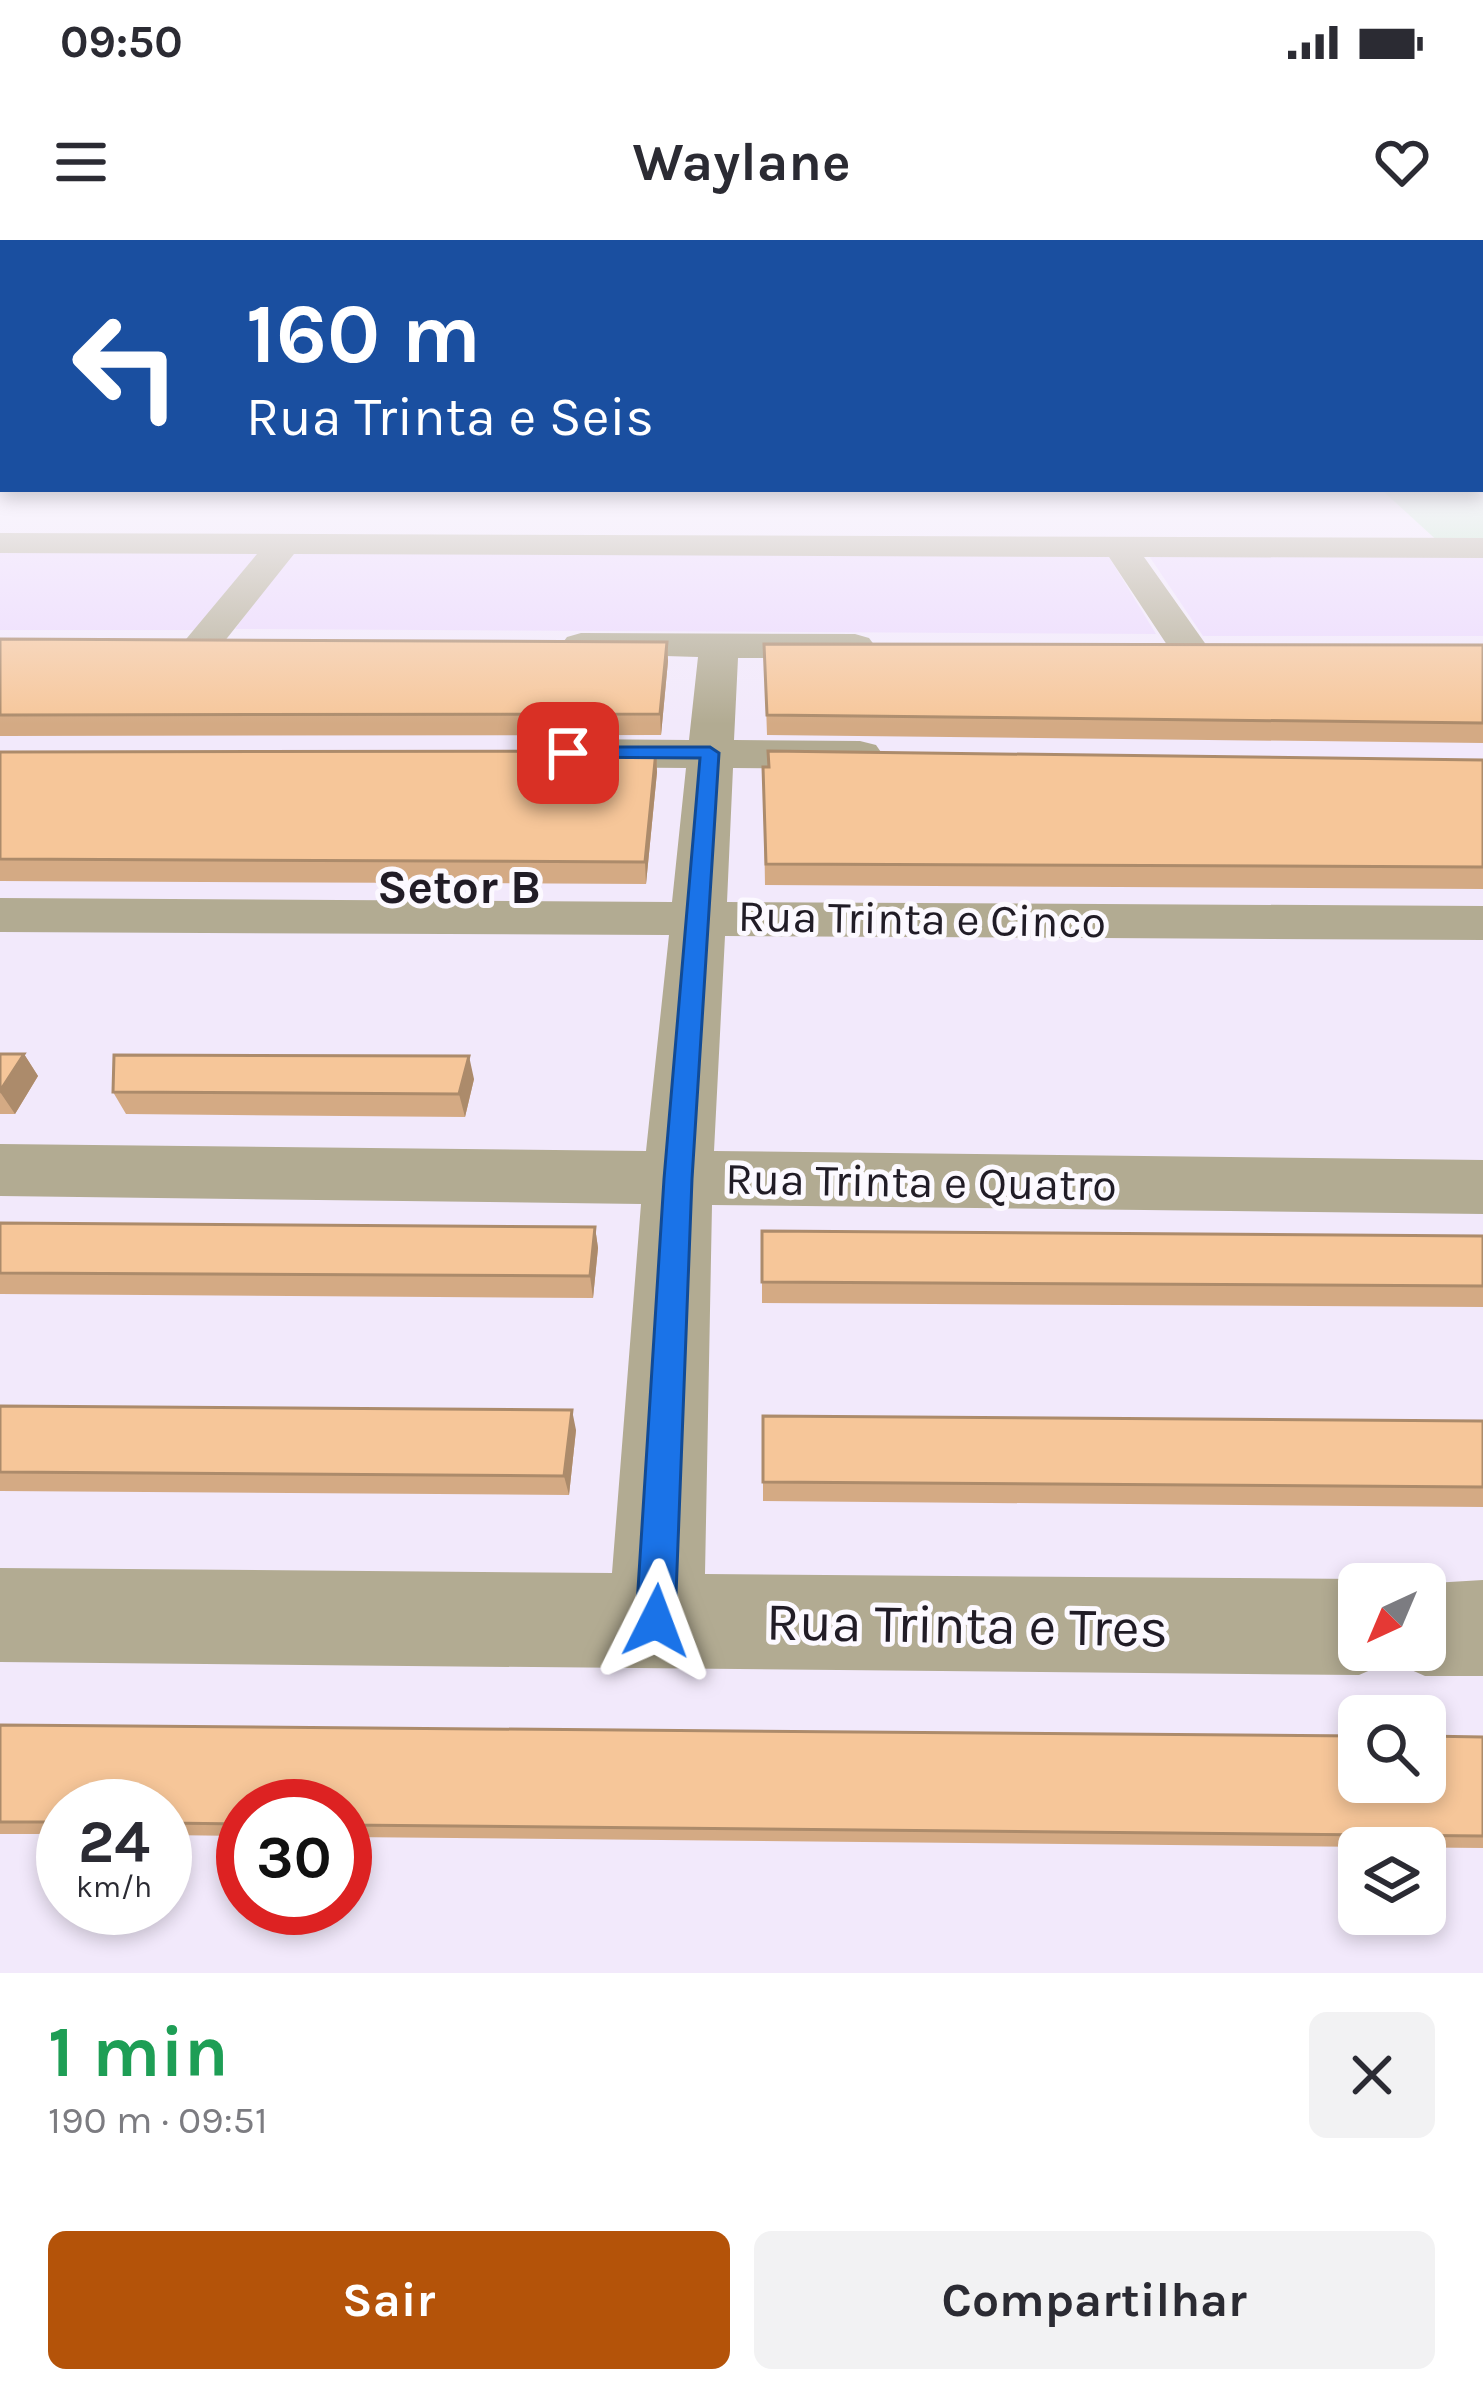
<!DOCTYPE html>
<html lang="pt">
<meta charset="utf-8">
<style>
body{margin:0;font-family:Karla,sans-serif;background:#f2f2f3;color:#2b2b33;height:100vh;display:flex;flex-direction:column;font-size:45px;white-space:nowrap}
*{box-sizing:border-box;margin:0}
p{font-size:39px;color:#7c7c81}
.icon{flex:none;width:66px;height:66px;fill:none;stroke:currentColor;stroke-width:2;stroke-linecap:round;stroke-linejoin:round}
.map{position:relative;height:1733px;overflow:hidden}
.details{display:flex;flex-direction:column;background:#fff;flex:1}
.details>*{flex:none}
.guide{position:absolute;left:0px;top:0px;width:1485px;height:252px;box-shadow:0 6px 18px #0003;background:#1a4fa0;color:#fff;overflow:hidden}
.needle{width:78px;rotate:224deg}
.tools{position:absolute;left:1338px;top:1323px;display:grid;gap:24px}
.tools a{display:grid;place-items:center;width:108px;height:108px;border-radius:18px;background:#fff;box-shadow:0 6px 18px #0003;font-size:60px}
.speed{position:absolute;left:36px;top:1539px;display:flex;gap:24px;font-size:60px;font-weight:700;text-align:center}
.speed>*{display:grid;place-content:center;width:156px;height:156px;border-radius:50%;background:#fff;box-shadow:0 6px 18px #0003;line-height:1}
.speed small{font-size:30px;font-weight:400}
.speed .limit{border:18px solid #d22;background:#fff;color:#111}
.pin{position:absolute;display:grid;place-items:center;width:102px;height:102px;color:#fff;margin:-51px;border-radius:24px;box-shadow:0 6px 18px #0006}
.me{position:absolute;width:132px;margin:-66px;rotate:3deg;stroke-linejoin:round;filter:drop-shadow(0 0 9px #0008)}
.turn{display:flex;align-items:center;gap:42px;height:252px;padding:0 48px;font-size:54px}
.turn .icon{width:156px;height:156px;stroke-width:2.5}
.turn b{display:block;font-size:84px;line-height:102px}
.round{display:grid;place-items:center;flex:none;width:126px;height:126px;border-radius:18px;background:#f2f2f3}
.summary{display:flex;align-items:center;justify-content:space-between;height:204px;padding:0 48px}
h1{font-size:72px;font-weight:700;line-height:90px;color:#1e9e55}
.action{display:flex;gap:24px;margin-top:auto;padding:24px 48px}
.action a{flex:1;height:138px;border-radius:18px;background:#b45309;color:#fff;font-size:48px;font-weight:700;line-height:138px;text-align:center}
.action a+a{background:#f2f2f3;color:#2b2b33}
.status{display:flex;justify-content:space-between;align-items:center;height:84px;padding:0 60px;background:#fff;direction:ltr}
.status svg{height:33px;fill:currentColor}
header{display:flex;justify-content:space-between;align-items:center;height:156px;padding:0 48px;background:#fff;font-size:54px;font-weight:700}
.map>svg:first-child{display:block}
.built{fill:#ebd8fd}
.green{fill:#bee9c2}
.lines{fill:none;stroke-linecap:round;stroke-linejoin:round}
.minor{fill:#b2ab92;fill-rule:evenodd}
.wall{fill:#d4aa84}
.shaded-wall{fill:#ac8b6b}
.building{fill:#f6c699;stroke:#ac8b6b;stroke-width:3}
.route{fill:#1a73e8;stroke:#114b97;stroke-width:3}
.labels{text-anchor:middle;stroke-width:10;stroke-linejoin:round;paint-order:stroke}
.street-label{font-size:45px;fill:#211c26;stroke:#fcf9ff}
.neighbourhood-label{font-size:48px;font-weight:bold;fill:#211c26;stroke:#fcf9ff}
.near-street-label{font-size:54px;fill:#211c26;stroke:#fcf9ff}
</style>
<div class="status"><b>09:50</b><svg viewBox="0 0 49 12"><path d="M0 12V9h3v3zM5 12V6h3v6zM10 12V3h3v9zM15 12V0h3v12zM26 1h20v11H26zM47 4h2v5h-2z"/></svg></div>
<header><svg class="icon" aria-label="menu" viewBox="0 0 24 24"><path d="M4 6h16M4 12h16M4 18h16"/></svg>Waylane<svg class="icon" aria-label="heart" viewBox="0 0 24 24"><path d="M12 20l-8-8c-3-5 5-10 8-4 3-6 11-1 8 4z"/></svg></header>
<div class="map">
<svg width="1483" height="1733" viewBox="0 0 1483 1733">
<rect width="100%" height="100%" fill="#f2e9fb"/>
<path class="built" d="M0 308 267 309 204 390H0Z
M295 308 1106 312 1156 394 235 389Z
M1147 313 1483 314V396H1203Z"/>
<path class="green" d="M1383 251 1476 252 1483 258V305H1442Z"/>
<g class="lines">
<path class="minor" d="M0 241 3 249H14L0 252Z
M1483 241V253L1471 250 1482 249Z
M0 293 1483 298V318L1144 317 1207 406 1201 414H1173L1109 317 294 314 216 412H188L182 404 257 314 0 313Z
M581 393 855 394 869 398 875 406 869 414 855 418H738L734 500 860 501 876 505 883 515 876 525 860 529 733 528 727 662 1483 666V700L725 696 714 911 1483 920V974L712 965 705 1334 1359 1339 1370 1344H1359V1410H1425V1344H1416L1483 1340V1436H1425L1391 1421 1359 1435 0 1422V1328L612 1333 641 964 0 956V904L646 911 669 695 0 692V658L672 662 686 528 568 527 552 523 545 513 552 503 568 499 689 500 698 417 567 413 561 405 567 397Z"/>
</g>
<path class="wall" d="M0 399 667 402 668 421 661 495 0 496Z
M764 404 1483 405V503L767 495Z
M656 511 657 532 646 644 0 641V512Z
M1483 520V649L765 645 763 527Z
M0 814H24L38 836 15 874H0Z
M474 839 465 877 126 874 113 852Z
M0 983 595 987 598 1008 593 1058 0 1054Z
M762 991 1483 996V1067L762 1063Z
M0 1166 576 1190 569 1255 0 1251Z
M763 1176 1483 1181V1267L763 1261Z
M0 1485 1483 1497V1608L345 1597V1566H243V1596L165 1595V1566H63V1594H0Z"/>
<path class="shaded-wall" d="M667 402 668 421 661 495 660 474Z
M656 511 657 532 646 644 645 622Z
M24 814 38 836 15 874 0 852Z
M469 816 474 839 465 877 459 854Z
M595 987 598 1008 593 1058 590 1036Z
M572 1170 576 1190 569 1255 564 1236Z"/>
<path class="building" d="M0 399 667 402 660 474 0 475Z
M764 404 1483 405V483L767 475Z
M656 511 645 622 0 619V512Z
M768 511 1483 520V627L766 624 763 527H769Z
M0 814H24L0 851Z
M114 815 469 816 459 854 113 852Z
M0 983 595 987 590 1036 0 1033Z
M762 991 1483 996V1046L762 1042Z
M0 1166 572 1170 564 1236 0 1232Z
M763 1176 1483 1181V1247L763 1242Z
M0 1485 1359 1496V1542H1425V1496L1483 1497V1596L345 1585V1566H243V1584L165 1583V1566H63V1582H0Z"/>
<linearGradient id="sky" x2="0" y2="1"><stop stop-color="#73b5d6"/><stop offset="0.5" stop-color="#f9f5fd"/><stop offset="1" stop-color="#f9f5fd" stop-opacity="0"/></linearGradient>
<rect width="1483" height="484" fill="url(#sky)"/>
<path class="route" d="M568 507H710L719 513 692 939 675 1381 669 1395 656 1401 642 1395 636 1381 664 939 700 518 561 517V509Z"/>
<g class="labels">
<g class="street-label">
<text transform="translate(922 678) rotate(1)" y="16">Rua Trinta e Cinco</text>
<text transform="translate(921 941) rotate(1)" y="16">Rua Trinta e Quatro</text>
</g>
<g class="neighbourhood-label">
<text x="459" y="663">Setor B</text>
</g>
<g class="near-street-label">
<text transform="translate(967 1384) rotate(1)" y="19">Rua Trinta e Tres</text>
</g>
</g>
</svg>
<div class="tools">
<a><svg class="needle" viewBox="-14 -14 28 28"><path d="M0-13l5 13h-10z" fill="#e53935"/><path d="M0 13l5-13h-10z" fill="#7c7c81"/></svg></a>
<a><svg class="icon" aria-label="search" viewBox="0 0 24 24"><circle cx="10" cy="10" r="6"/><path d="M15 15l6 6"/></svg></a>
<a><svg class="icon" aria-label="layers" viewBox="0 0 24 24"><path d="M12 4l9 5-9 5-9-5zM3 14l9 5 9-5"/></svg></a>
</div>
<div class="speed"><div>24<small>km/h</small></div><div class="limit">30</div></div>
<div class="pin" style="left:568px;top:513px;background:#d93025"><svg class="icon" aria-label="arrive" viewBox="0 0 24 24"><path d="M6 21V4h12l-3 4 3 4H6"/></svg></div>
<svg class="me" style="left:656px;top:1381px" viewBox="-20 -20 40 40"><path d="M0-17L14 15 0 8-14 15z" fill="#1a73e8" stroke="#fff" stroke-width="4"/></svg>
<div class="guide">
<div class="turn"><svg class="icon" aria-label="left" viewBox="0 0 24 24"><path d="M17 20v-9H6M10 6l-5 5 5 5"/></svg><div><b>160 m</b>Rua Trinta e Seis</div></div>
</div>
</div>
<section class="details">
<div class="summary"><div><h1>1 min</h1><p>190 m · 09:51</p></div><a class="round"><svg class="icon" aria-label="close" viewBox="0 0 24 24"><path d="M6 6l12 12M18 6L6 18"/></svg></a></div>
<div class="action"><a>Sair</a><a>Compartilhar</a></div>
</section>
